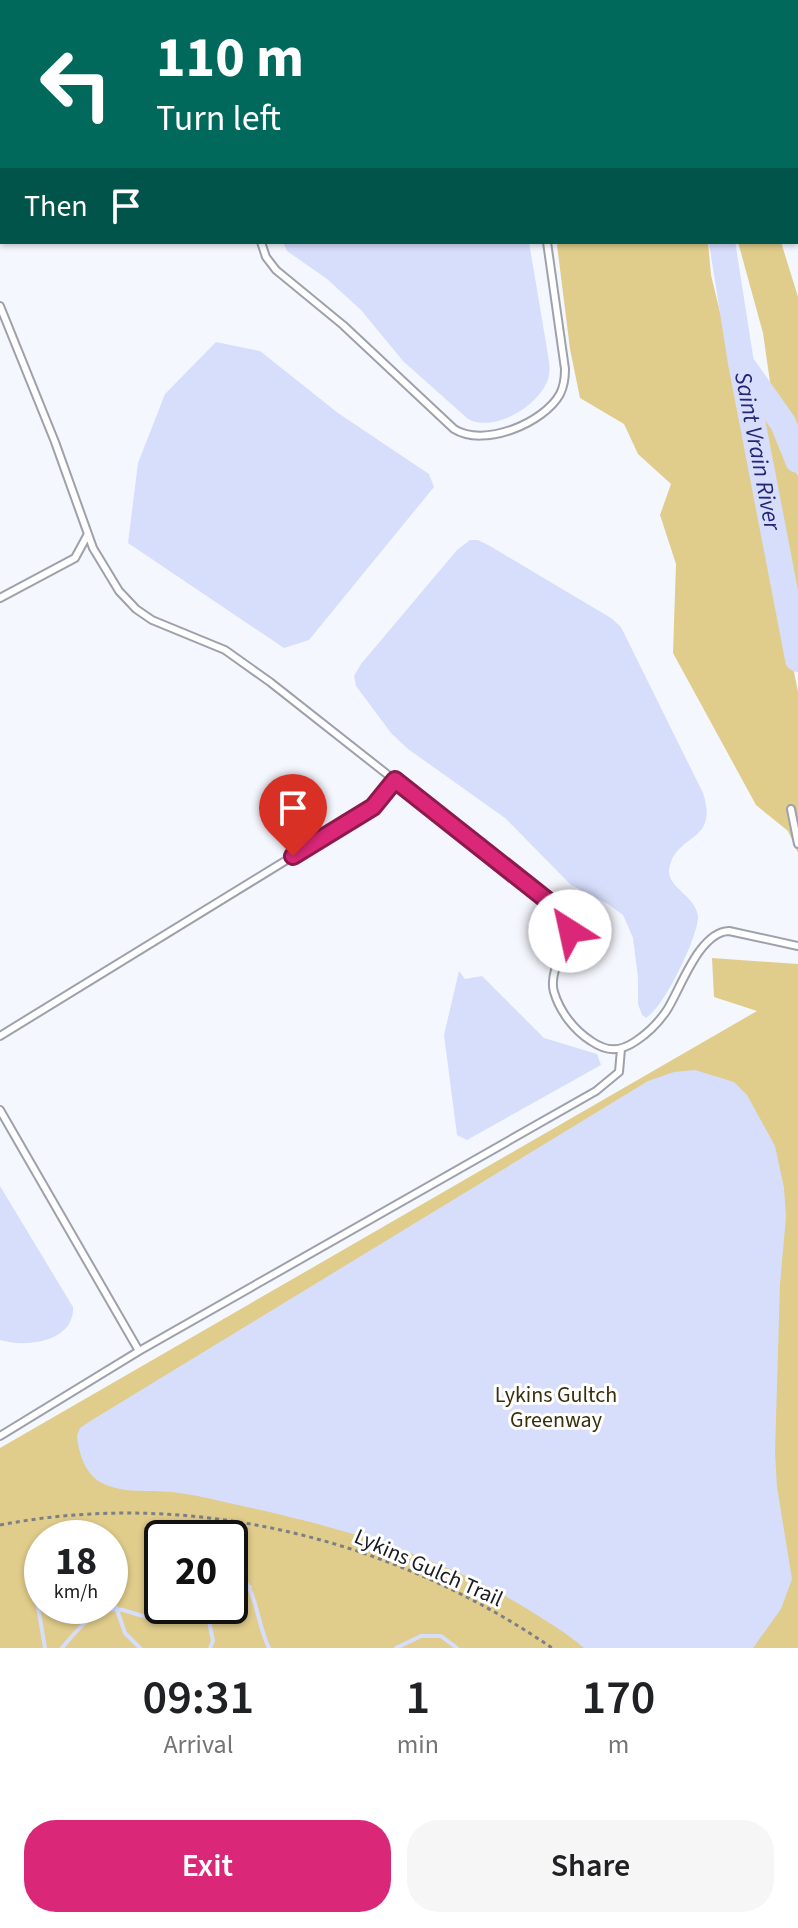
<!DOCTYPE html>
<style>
body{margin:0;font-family:"Source Sans 3",sans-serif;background:#f6f6f6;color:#202124;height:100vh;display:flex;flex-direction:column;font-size:30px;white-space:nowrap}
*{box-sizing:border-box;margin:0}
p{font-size:26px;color:#757577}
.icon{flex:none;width:44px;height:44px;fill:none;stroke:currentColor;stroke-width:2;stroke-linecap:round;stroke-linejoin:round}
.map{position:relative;height:1648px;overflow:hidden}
.drawer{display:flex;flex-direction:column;background:#fff;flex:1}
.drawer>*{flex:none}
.banner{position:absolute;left:0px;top:0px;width:798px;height:244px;box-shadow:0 2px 6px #0004;background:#00695c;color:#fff;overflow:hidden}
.speed{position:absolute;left:24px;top:1520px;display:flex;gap:16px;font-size:40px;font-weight:700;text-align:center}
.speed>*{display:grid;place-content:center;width:104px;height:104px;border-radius:50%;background:#fff;box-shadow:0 2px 6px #0004;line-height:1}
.speed small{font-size:20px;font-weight:400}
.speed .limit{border:4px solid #111;border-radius:12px;background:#fff;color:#111}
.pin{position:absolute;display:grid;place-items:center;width:68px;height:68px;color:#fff;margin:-82px -34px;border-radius:50% 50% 50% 0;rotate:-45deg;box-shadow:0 0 8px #0007}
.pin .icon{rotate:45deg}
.me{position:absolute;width:88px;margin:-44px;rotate:325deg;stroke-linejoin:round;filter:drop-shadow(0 0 6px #0008)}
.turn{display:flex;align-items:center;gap:28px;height:168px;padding:0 24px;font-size:36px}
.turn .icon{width:104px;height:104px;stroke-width:2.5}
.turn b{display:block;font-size:56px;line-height:68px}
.then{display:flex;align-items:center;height:76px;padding:0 24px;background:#0003;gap:16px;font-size:30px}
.eta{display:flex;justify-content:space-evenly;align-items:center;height:136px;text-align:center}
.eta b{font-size:48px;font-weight:600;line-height:56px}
.button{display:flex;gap:16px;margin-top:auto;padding:16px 24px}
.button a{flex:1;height:92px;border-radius:32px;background:#db2777;color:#fff;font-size:32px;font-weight:600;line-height:92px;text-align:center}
.button a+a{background:#f6f6f6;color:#202124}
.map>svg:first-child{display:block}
.green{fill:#e0cc8b;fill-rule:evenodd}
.water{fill:#d7defc}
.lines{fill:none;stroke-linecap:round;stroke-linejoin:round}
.stream{stroke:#d7defc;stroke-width:4}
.river{stroke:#d7defc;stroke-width:26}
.service-casing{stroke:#9ea1ac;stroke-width:10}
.path{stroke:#7d7f84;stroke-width:3;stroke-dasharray:4 4;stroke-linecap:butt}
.service{stroke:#fff;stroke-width:6}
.route-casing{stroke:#8e194d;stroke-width:20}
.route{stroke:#db2777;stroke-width:14}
.labels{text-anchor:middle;stroke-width:6;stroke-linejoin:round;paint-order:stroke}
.park-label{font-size:22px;fill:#3a2f0c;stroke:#fff}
.street-label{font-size:22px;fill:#1b1c20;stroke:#fff}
.water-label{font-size:24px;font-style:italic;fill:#242675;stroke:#fff}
</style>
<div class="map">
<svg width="798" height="1648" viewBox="0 0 798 1648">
<rect width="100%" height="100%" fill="#f5f7fe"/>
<path class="green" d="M559 242H708L711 275 731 358 798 692V853L788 831 756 805 673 653 676 564 660 515 671 484 638 454 624 424 580 398 570 349 557 245Z
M738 242H781L798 297V444L788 419 772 396 763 333Z
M751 389 777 425 798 476V637Z
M712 958 798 964V1648H0V1448L757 1011 714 997ZM42 1538H110V1606H42ZM162 1538H230V1606H162Z"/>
<path class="water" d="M283 242H529L549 361C550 370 550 378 545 386 532 410 492 432 468 419L403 361 361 310 327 279 287 251Z
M216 342 260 351 338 413 429 474 434 487 309 640 284 648 128 543 138 463 165 394Z
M470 540H478L490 546 611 618 621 627 703 793C719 842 679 833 670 865 663 887 695 894 698 916 699 935 664 1008 646 1018L642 1015 638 1004V978L633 938 623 915 608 904 571 885 505 818 408 749 391 733 356 686 354 676 361 664 457 550Z
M459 971 465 979 482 976 544 1038 597 1054 601 1065 467 1140 457 1135 444 1035Z
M695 1070 734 1082 747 1095 775 1146 784 1188 786 1217 780 1284 775 1452 777 1487 792 1579 781 1609 753 1648H584C567 1633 548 1622 529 1610 435 1552 328 1524 220 1501 205 1497 188 1494 172 1492 150 1490 121 1494 100 1482 85 1473 78 1452 77 1435L80 1428 92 1420 648 1081 674 1072Z
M0 1186 73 1307C75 1342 26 1348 0 1340Z"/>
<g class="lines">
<path class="stream" d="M705 0 707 2
M230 1566C258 1583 255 1620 269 1648
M42 1574 35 1589 45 1648
M230 1589 250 1587
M110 1590 125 1633 140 1648
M206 1606 213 1641 210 1648
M62 1648C72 1636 90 1614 105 1610 130 1603 152 1632 168 1606
M396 1648 421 1636H441L457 1648"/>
<g class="river">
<path d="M718 2 719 0"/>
<path id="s1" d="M722 242 741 363 798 659"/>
<path d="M745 369 783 423 798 460"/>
</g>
<defs>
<path id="service" d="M172 0 174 2
M557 0 562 2
M25 2 27 0
M380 2 382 0
M0 35 2 32
M261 242 266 257 276 270 343 325 454 429C484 448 544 423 560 394 564 386 565 377 565 369L547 242
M0 306 55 442 93 548 119 591 136 609 152 620 225 650 270 682 562 912 571 927C567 947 548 972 554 992 560 1012 574 1030 591 1041 607 1052 620 1052 636 1041 648 1033 659 1022 667 1010 681 988 699 932 729 931L798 946
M0 598 75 558 88 534
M791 809 798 844
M0 1036 373 807 395 780
M0 1110 139 1351 596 1091 619 1072 621 1049
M0 1436 139 1351"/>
</defs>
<use href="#service" class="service-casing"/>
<path class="path" d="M0 1525C191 1488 394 1539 552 1648"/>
<use href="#service" class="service"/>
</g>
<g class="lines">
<defs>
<path id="route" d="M293 856 373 807 395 780 562 912 568 920 570 931"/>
</defs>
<use href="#route" class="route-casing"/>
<use href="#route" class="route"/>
</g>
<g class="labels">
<g class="park-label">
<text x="556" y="1402">Lykins Gultch<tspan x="556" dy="25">Greenway</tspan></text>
</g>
<g class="street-label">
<text transform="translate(429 1567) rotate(24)" y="8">Lykins Gulch Trail</text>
</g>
<g class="water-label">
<text dy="8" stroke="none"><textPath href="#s1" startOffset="212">Saint Vrain River</textPath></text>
</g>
</g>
</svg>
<div class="speed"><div>18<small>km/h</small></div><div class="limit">20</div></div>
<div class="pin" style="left:293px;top:856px;background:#d93025"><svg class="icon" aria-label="arrive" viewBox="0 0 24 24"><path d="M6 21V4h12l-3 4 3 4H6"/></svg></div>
<svg class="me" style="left:570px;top:931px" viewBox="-20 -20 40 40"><circle r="19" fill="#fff"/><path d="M0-13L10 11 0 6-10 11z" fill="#db2777"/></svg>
<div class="banner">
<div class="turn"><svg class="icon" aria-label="left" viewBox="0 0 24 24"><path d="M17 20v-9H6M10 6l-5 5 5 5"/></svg><div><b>110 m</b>Turn left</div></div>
<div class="then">Then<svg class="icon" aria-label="arrive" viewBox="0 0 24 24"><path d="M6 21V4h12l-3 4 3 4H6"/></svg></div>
</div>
</div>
<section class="drawer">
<div class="eta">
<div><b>09:31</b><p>Arrival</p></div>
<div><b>1</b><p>min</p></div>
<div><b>170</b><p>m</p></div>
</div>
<div class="button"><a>Exit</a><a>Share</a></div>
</section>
